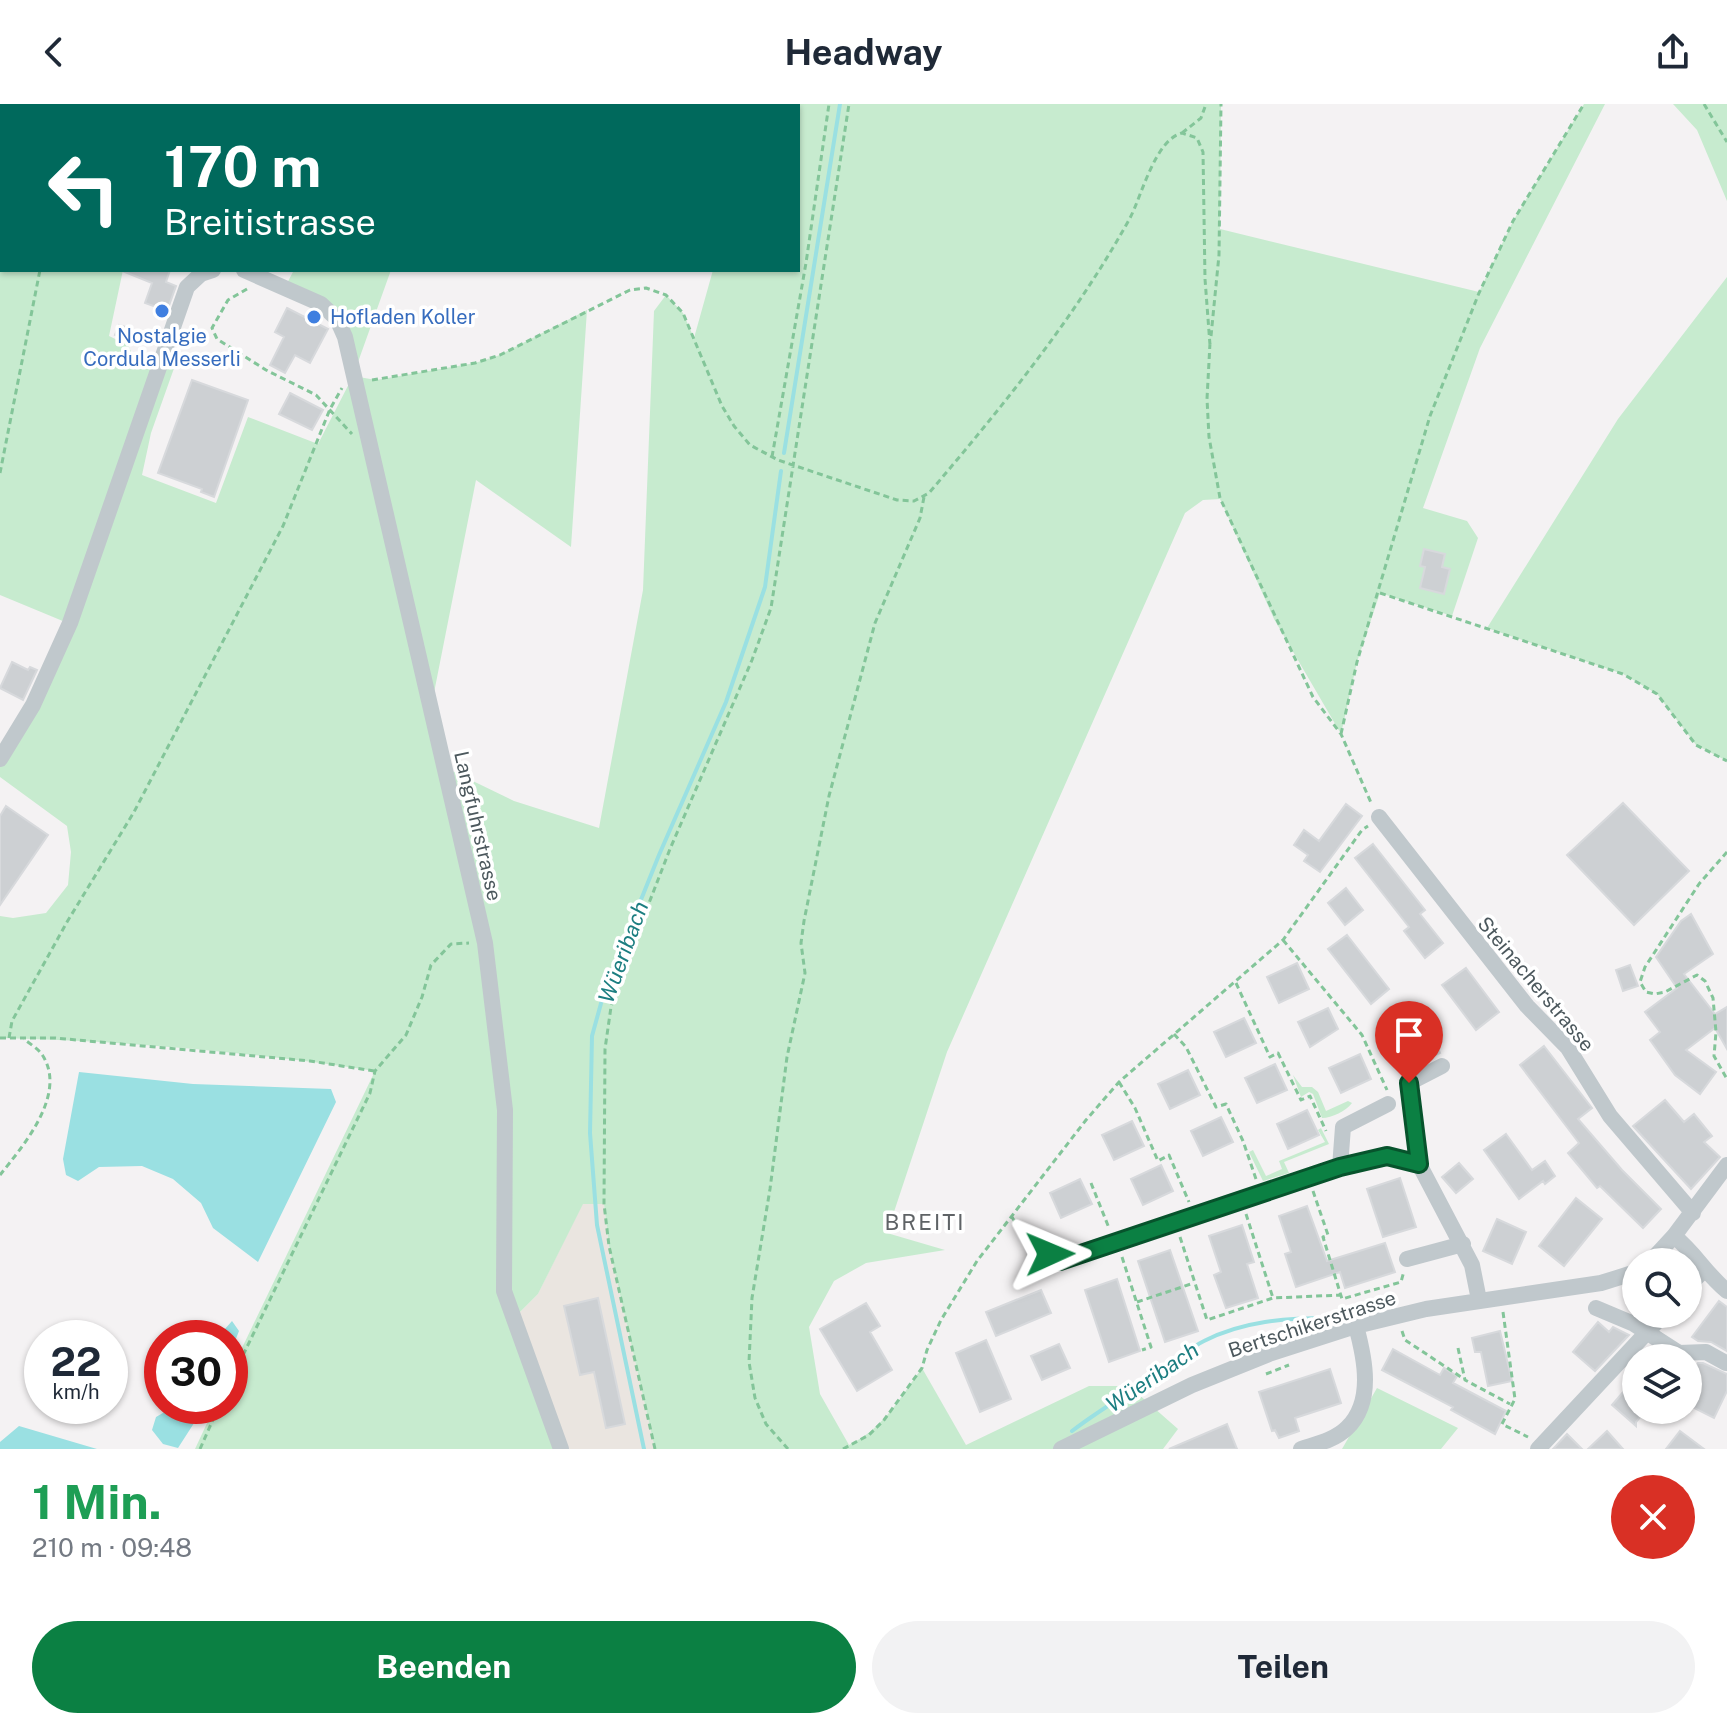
<!DOCTYPE html>
<html lang="de">
<meta charset="utf-8">
<style>
body{margin:0;font-family:"Public Sans",sans-serif;background:#f2f2f3;color:#1f2937;height:100vh;display:flex;flex-direction:column;font-size:30px;white-space:nowrap}
*{box-sizing:border-box;margin:0}
p{font-size:26px;color:#747a83}
.icon{flex:none;width:44px;height:44px;fill:none;stroke:currentColor;stroke-width:2;stroke-linecap:round;stroke-linejoin:round}
.map{position:relative;height:1345px;overflow:hidden}
.panel{display:flex;flex-direction:column;background:#fff;flex:1}
.panel>*{flex:none}
.hud{position:absolute;left:0px;top:0px;width:800px;height:168px;box-shadow:0 2px 6px #0004;background:#00695c;color:#fff;overflow:hidden}
.fabs{position:absolute;left:1622px;top:1144px;display:grid;gap:16px}
.fabs a{display:grid;place-items:center;width:80px;height:80px;border-radius:50%;background:#fff;box-shadow:0 2px 6px #0004;font-size:40px}
.speed{position:absolute;left:24px;top:1216px;display:flex;gap:16px;font-size:40px;font-weight:700;text-align:center}
.speed>*{display:grid;place-content:center;width:104px;height:104px;border-radius:50%;background:#fff;box-shadow:0 2px 6px #0004;line-height:1}
.speed small{font-size:20px;font-weight:400}
.speed .limit{border:12px solid #d22;background:#fff;color:#111}
.pin{position:absolute;display:grid;place-items:center;width:68px;height:68px;color:#fff;margin:-82px -34px;border-radius:50% 50% 50% 0;rotate:-45deg;box-shadow:0 0 8px #0007}
.pin .icon{rotate:45deg}
.me{position:absolute;width:88px;margin:-44px;rotate:89deg;stroke-linejoin:round;filter:drop-shadow(0 0 6px #0008)}
.turn{display:flex;align-items:center;gap:28px;height:168px;padding:0 32px;font-size:36px}
.turn .icon{width:104px;height:104px;stroke-width:2.5}
.turn b{display:block;font-size:56px;line-height:68px}
.round{display:grid;place-items:center;flex:none;width:84px;height:84px;border-radius:42px;background:#f2f2f3}
.summary{display:flex;align-items:center;justify-content:space-between;height:136px;padding:0 32px}
h1{font-size:48px;font-weight:700;line-height:60px;color:#1e9e55}
.primary-button{display:flex;gap:16px;margin-top:auto;padding:16px 32px}
.primary-button a{flex:1;height:92px;border-radius:48px;background:#0b8043;color:#fff;font-size:32px;font-weight:700;line-height:92px;text-align:center}
.primary-button a+a{background:#f2f2f3;color:#1f2937}
header{display:flex;justify-content:space-between;align-items:center;height:104px;padding:0 32px;background:#fff;font-size:36px;font-weight:700}
.map>svg:first-child{display:block}
.commercial{fill:#eae5e0}
.green{fill:#c7ebcf}
.water{fill:#9ae0e2}
.lines{fill:none;stroke-linecap:round;stroke-linejoin:round}
.stream{stroke:#9ae0e2;stroke-width:4}
.building{fill:#cdd0d3;stroke:#d7d9dc;stroke-width:2}
.path{stroke:#83c599;stroke-width:3;stroke-dasharray:6 4;stroke-linecap:butt}
.minor{stroke:#c0c8cc;stroke-width:16}
.route-casing{stroke:#07532c;stroke-width:20}
.route{stroke:#0b8043;stroke-width:14}
.shop-dot{fill:#3f7fe0;stroke:#fff;stroke-width:3}
.labels{text-anchor:middle;stroke-width:7;stroke-linejoin:round;paint-order:stroke}
.shop-label{font-size:20px;fill:#366cbe;stroke:#fff;text-anchor:start}
.street-label{font-size:20px;fill:#4c585d;stroke:#fff}
.water-label{font-size:22px;font-style:italic;fill:#1c7e81;stroke:#fff}
.neighbourhood-label{font-size:22px;letter-spacing:2px;fill:#5f6366;stroke:#fff}
</style>
<header><svg class="icon" aria-label="back" viewBox="0 0 24 24"><path d="M15 5l-7 7 7 7"/></svg>Headway<svg class="icon" aria-label="share" viewBox="0 0 24 24"><path d="M12 15V3M7 8l5-5 5 5M5 13v7h14v-7"/></svg></header>
<div class="map">
<svg width="1727" height="1345" viewBox="0 0 1727 1345">
<rect width="100%" height="100%" fill="#f4f2f3"/>
<path class="commercial" d="M582 1100H604L609 1142 655 1345H561L514 1214 538 1190Z"/>
<path class="green" d="M300 0H452L299 2Z
M711 0H1221L1220 125 1479 188 1513 117 1584 0H1605L1480 244 1423 404 1467 417 1478 434 1452 512 1380 489 1357 558 1341 630 1274 515 1220 395 1203 396 1185 409 947 948 887 1129 945 1146 866 1159 834 1177 809 1223 820 1290 849 1341C884 1324 899 1295 922 1264L966 1341 1089 1282H1129L1178 1325 1163 1345H655L609 1142 604 1100H583L538 1190 514 1214 561 1345H195L215 1302H230V1269L375 967C251 948 125 937 0 934V812L13 814 46 809 68 781 71 748 67 722 0 673V655L70 520 0 491V55L2 166H123L109 232 128 241 132 250 154 258 178 253 151 329 142 371 216 399 248 313 318 340 353 272 337 214 284 185 294 166H391L353 272 376 276 475 259 500 251 587 206 571 443 476 376 431 604 446 664 514 697 599 724 643 486 654 207 666 191 683 209 694 234 713 166H798V2Z
M1673 0H1727V97L1697 26Z
M1727 173V657L1696 641 1657 590 1623 570 1487 524 1618 315Z
M1293 971 1302 983H1312L1318 988 1326 1007 1348 997 1352 999C1346 1007 1332 1014 1322 1014L1313 990 1309 988 1301 993Z
M1321 1024 1329 1040 1284 1058 1289 1069 1263 1077 1249 1048 1253 1046 1266 1072 1282 1065 1279 1057 1325 1038 1318 1026Z
M1377 1284 1458 1324 1441 1345H1342Z"/>
<path class="water" d="M79 968 193 980 331 985 336 998 258 1158 213 1124 201 1099 173 1075 142 1062 99 1063 78 1077 66 1071 63 1055Z
M232 1217 239 1227 230 1250V1234H217Z
M175 1302H205L178 1344 163 1340 152 1326 156 1313Z
M19 1322 97 1345H0V1338Z"/>
<g class="lines">
<path class="stream" d="M784 349 840 0
M1072 1327C1102 1304 1133 1286 1164 1266 1178 1257 1189 1244 1204 1237 1243 1217 1286 1214 1329 1214
M644 1345 597 1121 590 1029 592 932 605 885 659 751 726 598 765 483 781 367"/>
</g>
<path class="building" d="M120 166H170L166 178 176 182 167 207 145 199 152 179Z
M287 204 328 225 310 259 295 251 285 269 270 261 284 233 275 228Z
M119 221 132 225 129 236 115 231Z
M192 276 248 296 214 393 201 388 202 385 158 369Z
M290 289 323 306 312 326 279 310Z
M1424 445 1445 450 1442 463 1450 465 1444 490 1420 484 1425 463 1420 462Z
M12 558 28 566 30 563 37 566 23 596 0 584Z
M1623 699 1689 767 1634 821 1567 751Z
M1346 700 1362 712 1320 768 1304 757 1308 751 1294 741 1304 726 1319 737Z
M6 702 48 731 0 801V712Z
M1373 740 1425 806 1420 810 1443 839 1425 854 1404 827 1409 823 1355 754Z
M1346 784 1363 806 1345 821 1328 799Z
M1691 810 1713 850 1684 870 1715 910 1727 903V945L1715 924 1686 946 1716 968 1700 990 1675 971 1650 936 1660 928 1645 908 1677 884 1656 853 1681 817Z
M1347 831 1389 885 1371 900 1328 845Z
M1297 859 1309 885 1279 899 1267 873Z
M1630 861 1638 882 1623 887 1616 866Z
M1466 864 1499 908 1476 926 1442 881Z
M1417 899 1440 949 1413 961 1390 911Z
M1328 904 1338 925 1310 943 1298 918Z
M1244 914 1256 939 1226 953 1214 928Z
M1544 942 1592 1004 1578 1015 1622 1066 1661 1105 1643 1124 1600 1082 1597 1084 1568 1049 1579 1039 1520 961Z
M1360 950 1371 975 1341 989 1329 964Z
M1275 960 1287 986 1257 999 1245 974Z
M1188 966 1200 991 1170 1005 1158 980Z
M1665 996 1684 1018 1694 1010 1712 1032 1704 1038 1720 1053 1691 1085 1633 1022Z
M1307 1006 1319 1031 1288 1045 1277 1020Z
M1221 1013 1233 1038 1203 1052 1191 1027Z
M1132 1017 1144 1042 1114 1056 1102 1031Z
M1506 1030 1532 1066 1545 1057 1555 1072 1545 1080 1543 1077 1519 1095 1484 1046Z
M1459 1059 1473 1075 1456 1089 1442 1073Z
M1161 1061 1173 1087 1143 1101 1131 1075Z
M1400 1074 1416 1123 1383 1133 1367 1085Z
M1080 1075 1092 1100 1061 1114 1050 1089Z
M1576 1094 1602 1115 1564 1162 1539 1142Z
M1307 1102 1327 1157 1385 1139 1395 1168 1345 1184 1340 1168 1296 1183 1285 1150 1291 1148 1279 1112Z
M1497 1115 1526 1128 1512 1160 1483 1147Z
M1242 1121 1254 1158 1247 1160 1258 1194 1226 1204 1214 1171 1221 1168 1209 1132Z
M1170 1146 1198 1227 1165 1238 1138 1157Z
M1117 1175 1140 1247 1109 1258 1085 1186Z
M1041 1186 1051 1209 996 1232 986 1208Z
M598 1194 625 1320 606 1324 594 1268 580 1271 564 1202Z
M1719 1197 1727 1203V1247L1711 1238 1698 1237 1692 1233Z
M866 1199 880 1222 870 1228 892 1266 857 1287 820 1225Z
M1598 1218 1609 1228 1613 1223 1629 1231 1595 1267 1573 1248Z
M1500 1227 1512 1277 1488 1282 1481 1248H1475L1472 1234Z
M986 1236 1011 1295 980 1308 956 1249Z
M1059 1240 1070 1264 1042 1276 1031 1252Z
M1393 1245 1440 1271 1444 1264 1457 1272 1453 1279 1506 1307 1495 1330 1451 1306 1453 1303 1382 1266Z
M1698 1259H1703L1727 1270V1287L1714 1314 1688 1301V1279Z
M1330 1265 1341 1299 1295 1314 1299 1327 1279 1334 1275 1326 1272 1327 1259 1288Z
M1636 1273V1306H1646L1636 1318V1322L1612 1301Z
M1227 1320 1237 1345H1169Z
M1607 1327 1623 1345H1588Z
M1680 1327 1704 1345H1666Z
M1567 1330 1582 1345H1553Z"/>
<g class="lines">
<path class="path" d="M1704 0 1727 38
M62 2V0
M179 2 182 0
M276 2 277 0
M1182 29 1201 14 1206 0
M0 55 2 56
M247 185 228 196 212 224 217 235 266 266 316 291 352 330
M1211 232 1219 151 1221 0
M1210 239 1207 295 1209 333 1220 394 1313 593 1341 630 1372 701
M372 276 475 259 500 251 630 186 646 184 666 191 683 209 722 302 734 322 750 341 778 356 897 396 914 397 929 389C1002 303 1075 214 1130 114 1142 91 1155 36 1182 29L1197 34 1203 48 1205 175 1210 241
M772 353 806 159 829 0
M0 369 40 166
M1380 489 1623 570 1657 590 1696 641 1727 657
M1341 630 1357 558 1430 312 1479 189 1513 117 1584 0
M1727 748 1699 780 1645 863 1640 878 1646 888 1655 890 1665 888 1697 871 1705 877 1713 894 1716 928 1714 952 1727 975
M1283 836 1362 931 1387 986
M1236 879 1270 953 1278 949 1301 996 1310 992 1326 1027
M1174 930 1186 943 1216 1003 1226 1000 1243 1037 1256 1075
M0 934H55L310 957 374 967
M9 934 12 917 67 818 134 708 283 422 330 305 342 284
M1119 978 1135 1004 1158 1057 1169 1051 1189 1098
M0 1071C23 1042 67 991 43 952 39 945 30 940 24 935
M1091 1079 1109 1124
M1313 1087 1328 1131 1323 1133 1342 1195 1401 1178 1404 1167
M1246 1110 1273 1194
M1012 1113 1029 1142 1035 1144
M1180 1133 1207 1216 1273 1194 1341 1191
M1122 1153 1151 1243 1142 1246
M1137 1198 1194 1179
M1503 1208 1515 1295 1502 1320 1528 1333
M1402 1227 1405 1236 1464 1275
M1458 1244 1465 1276 1510 1300
M1266 1270 1289 1261
M230 1278 370 989 375 967 406 931 422 893 431 861 451 840 469 839
M200 1345 219 1302
M655 1345 609 1142 604 1100 605 945 611 903 621 871 670 745 752 556 771 504 849 0
M788 1345 766 1320 755 1294 749 1258 752 1194 770 1085 787 953 805 869 801 839 804 817 829 692 875 519 920 414 924 393
M843 1345 869 1331 884 1316 922 1264 927 1246 941 1216 977 1157 1086 1016 1119 978 1283 836 1362 726 1368 722"/>
<path class="minor" d="M244 166 321 200 337 215 345 233 485 839 505 1006 504 1187 561 1345
M0 655 33 601 70 519 187 183 201 170 213 166
M1379 713 1527 902 1568 944 1610 1012 1693 1109
M1419 1060 1409 979 1442 962
M1340 1063 1343 1023 1388 1000
M1674 1132C1696 1150 1706 1170 1727 1187
M1050 1150 1060 1157 1328 1066 1387 1052 1419 1060 1472 1161 1479 1196
M1407 1155 1463 1140
M1650 1158 1674 1132 1727 1061
M1688 1182 1705 1165
M1596 1204 1634 1220 1679 1249 1706 1248 1726 1259
M1061 1345 1192 1281 1269 1250 1356 1222 1426 1205 1601 1179 1636 1168
M1301 1345C1316 1340 1335 1336 1347 1324 1374 1298 1365 1255 1356 1222
M1538 1345 1664 1210"/>
</g>
<g class="lines">
<defs>
<path id="route" d="M1050 1150 1060 1157 1340 1063 1387 1052 1419 1060 1409 979"/>
</defs>
<use href="#route" class="route-casing"/>
<use href="#route" class="route"/>
</g>
<g class="shop-dot">
<circle cx="162" cy="207" r="8"/>
<circle cx="314" cy="213" r="8"/>
</g>
<g class="labels">
<g class="shop-label">
<text x="330" y="220">Hofladen Koller</text>
<text x="162" y="239" text-anchor="middle">Nostalgie<tspan x="162" dy="23">Cordula Messerli</tspan></text>
</g>
<g class="street-label">
<text transform="translate(478 722) rotate(77)" y="7">Langfuhrstrasse</text>
<text transform="translate(1536 880) rotate(50)" y="7">Steinacherstrasse</text>
<text transform="translate(1312 1220) rotate(-18)" y="7">Bertschikerstrasse</text>
</g>
<g class="water-label">
<text transform="translate(623 848) rotate(-70)" y="8">Wüeribach</text>
<text transform="translate(1152 1273) rotate(-34)" y="8">Wüeribach</text>
</g>
<g class="neighbourhood-label">
<text x="925" y="1126">BREITI</text>
</g>
</g>
</svg>
<div class="fabs">
<a><svg class="icon" aria-label="search" viewBox="0 0 24 24"><circle cx="10" cy="10" r="6"/><path d="M15 15l6 6"/></svg></a>
<a><svg class="icon" aria-label="layers" viewBox="0 0 24 24"><path d="M12 4l9 5-9 5-9-5zM3 14l9 5 9-5"/></svg></a>
</div>
<div class="speed"><div>22<small>km/h</small></div><div class="limit">30</div></div>
<div class="pin" style="left:1409px;top:979px;background:#d93025"><svg class="icon" aria-label="arrive" viewBox="0 0 24 24"><path d="M6 21V4h12l-3 4 3 4H6"/></svg></div>
<svg class="me" style="left:1050px;top:1150px" viewBox="-20 -20 40 40"><path d="M0-17L14 15 0 8-14 15z" fill="#0b8043" stroke="#fff" stroke-width="4"/></svg>
<div class="hud">
<div class="turn"><svg class="icon" aria-label="left" viewBox="0 0 24 24"><path d="M17 20v-9H6M10 6l-5 5 5 5"/></svg><div><b>170 m</b>Breitistrasse</div></div>
</div>
</div>
<section class="panel">
<div class="summary"><div><h1>1 Min.</h1><p>210 m · 09:48</p></div><a class="round" style="background:#d93025;color:#fff"><svg class="icon" aria-label="close" viewBox="0 0 24 24"><path d="M6 6l12 12M18 6L6 18"/></svg></a></div>
<div class="primary-button"><a>Beenden</a><a>Teilen</a></div>
</section>
